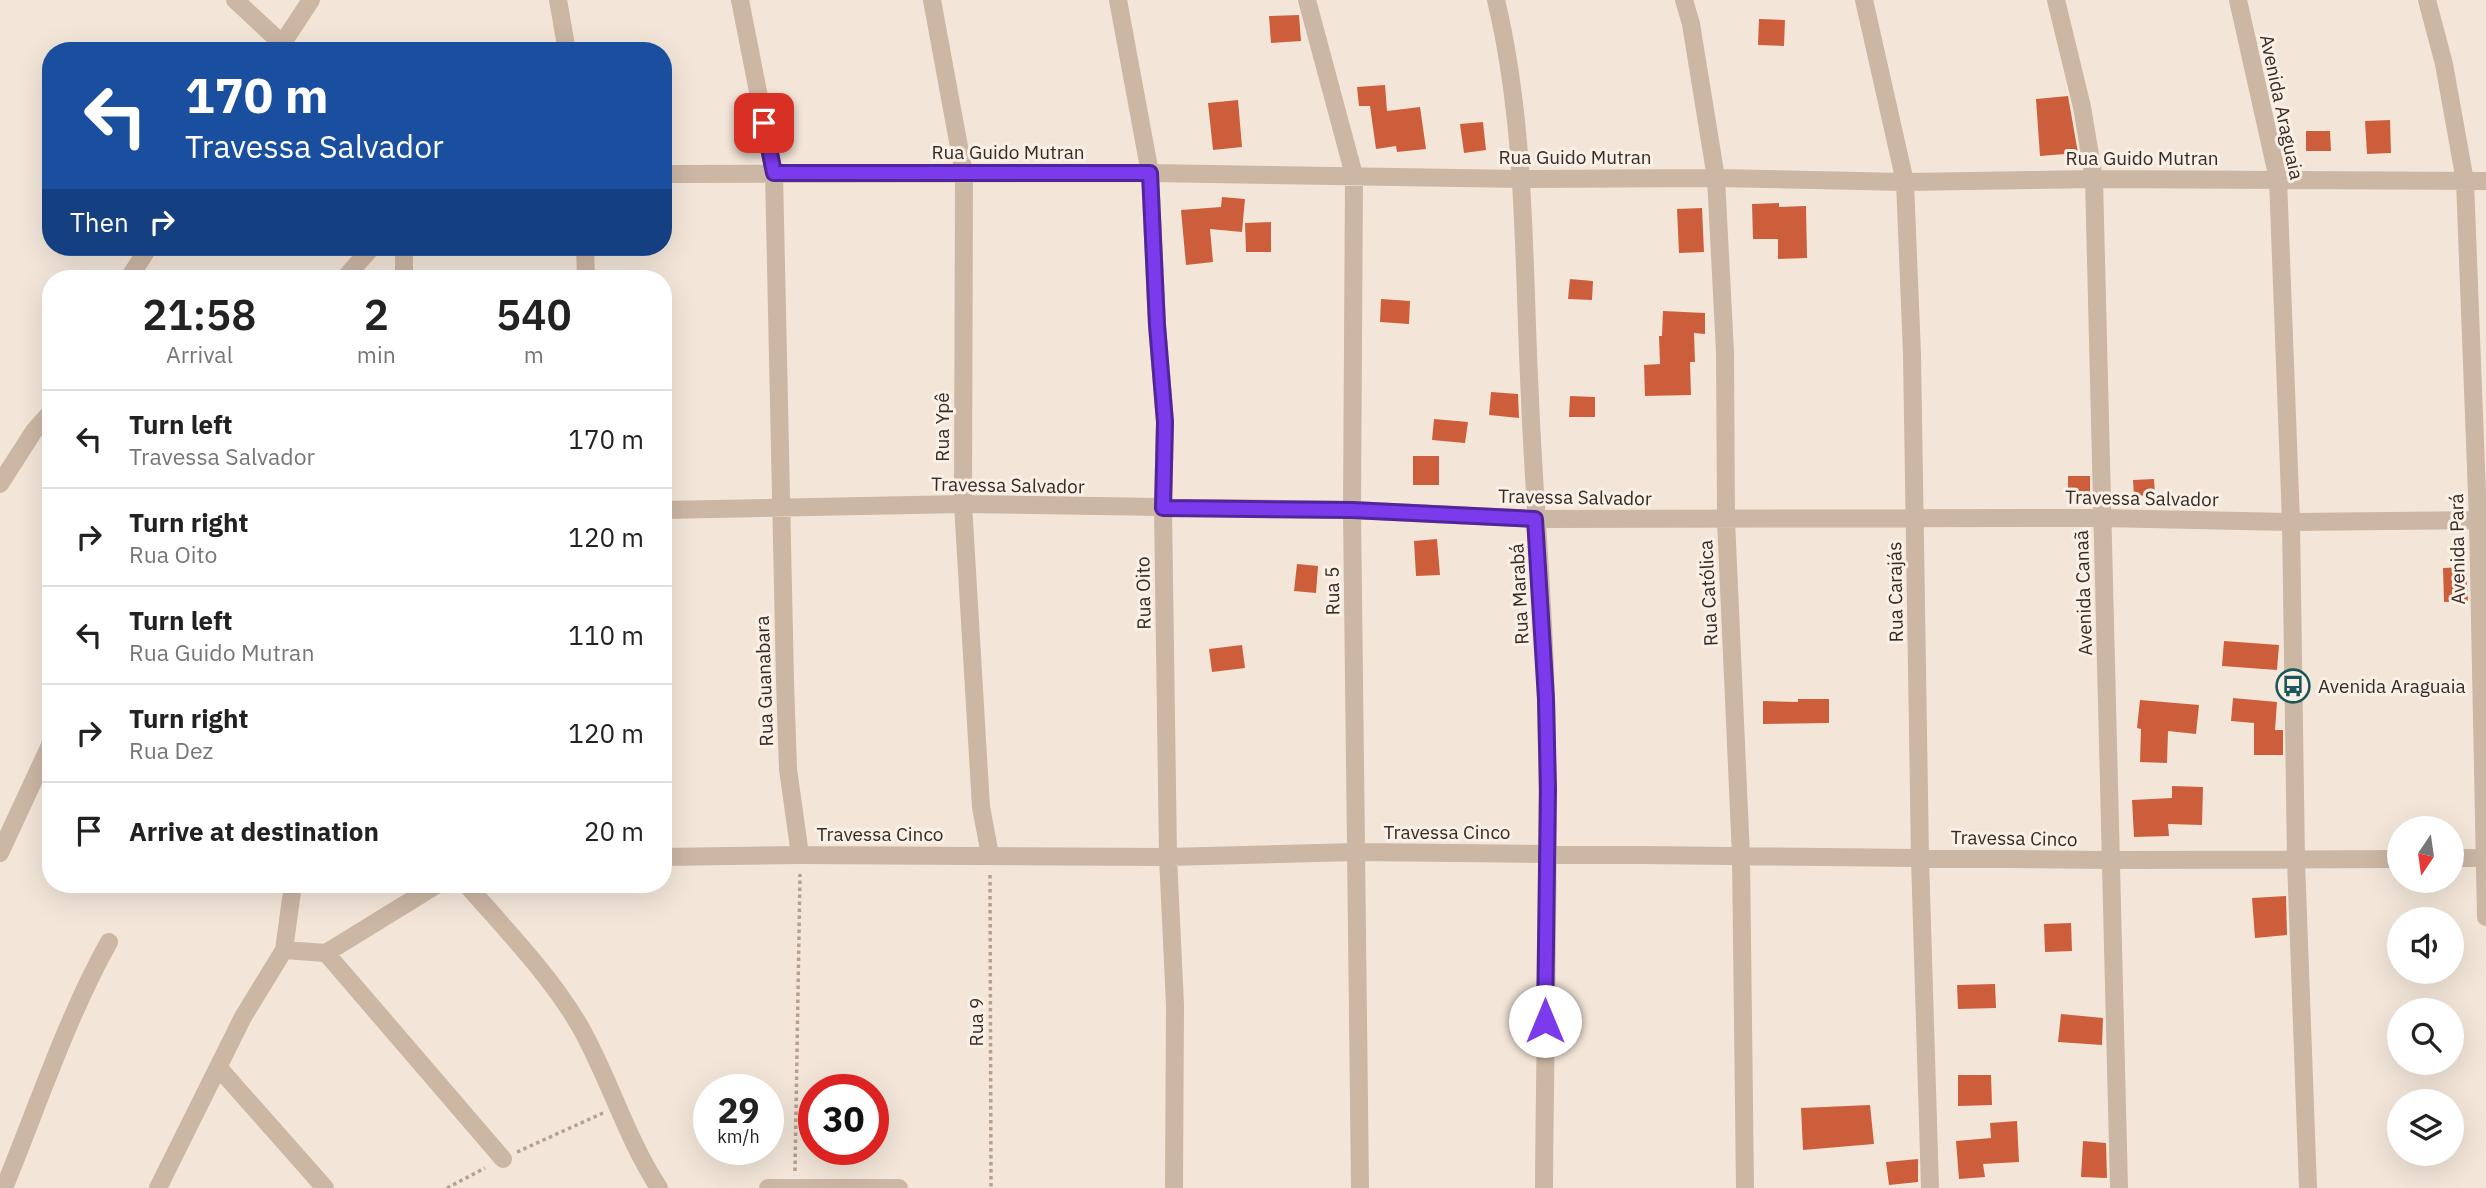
<!DOCTYPE html>
<meta charset="utf-8">
<style>
body{margin:0;font-family:"IBM Plex Sans",sans-serif;background:#f2f2f2;color:#222;height:100vh;display:flex;flex-direction:column;font-size:26px;white-space:nowrap}
*{box-sizing:border-box;margin:0}
p{font-size:23px;color:#767676}
.icon{flex:none;width:38px;height:38px;fill:none;stroke:currentColor;stroke-width:2;stroke-linecap:round;stroke-linejoin:round}
.map{position:relative;flex:1;overflow:hidden}
.drawer{position:absolute;left:42px;top:270px;width:630px;height:623px;display:flex;flex-direction:column;background:#fff;border-radius:28px;box-shadow:0 7px 28px #0002}
.drawer>*{flex:none}
.banner{position:absolute;left:42px;top:42px;width:630px;height:214px;border-radius:28px;box-shadow:0 7px 28px #0002;background:#1a4fa0;color:#fff;overflow:hidden}
.needle{width:46px;rotate:193deg}
.buttons{position:absolute;left:2387px;top:816px;display:grid;gap:14px}
.buttons a{display:grid;place-items:center;width:77px;height:77px;border-radius:50%;background:#fff;box-shadow:0 7px 28px #0002;font-size:35px}
.speed{position:absolute;left:693px;top:1074px;display:flex;gap:14px;font-size:35px;font-weight:700;text-align:center}
.speed>*{display:grid;place-content:center;width:91px;height:91px;border-radius:50%;background:#fff;box-shadow:0 7px 28px #0002;line-height:1}
.speed small{font-size:18px;font-weight:400}
.speed .limit{border:10px solid #d22;background:#fff;color:#111}
.pin{position:absolute;display:grid;place-items:center;width:60px;height:60px;color:#fff;margin:-30px;border-radius:14px;box-shadow:0 4px 10px #0006}
.me{position:absolute;width:77px;margin:-38px;rotate:0deg;stroke-linejoin:round;filter:drop-shadow(0 0 5px #0008)}
.turn{display:flex;align-items:center;gap:24px;height:147px;padding:0 28px;font-size:32px}
.turn .icon{width:91px;height:91px;stroke-width:2.5}
.turn b{display:block;font-size:49px;line-height:60px}
.then{display:flex;align-items:center;height:66px;padding:0 28px;background:#0003;gap:14px;font-size:26px}
.eta{display:flex;justify-content:space-evenly;align-items:center;height:119px;text-align:center}
.eta b{font-size:42px;font-weight:600;line-height:49px}
ul{padding:0;list-style:none}
li{display:flex;align-items:center;gap:21px;height:98px;padding:0 28px;border-top:2px solid #e0e0e0}
li div{flex:1}
li b{display:block;font-size:26px}
li em{font-style:normal}
.map>svg:first-child{display:block}
.building{fill:#cd5e3c}
.lines{fill:none;stroke-linecap:round;stroke-linejoin:round}
.path{stroke:#b7a08e;stroke-width:3.5;stroke-dasharray:3.5 3.5;stroke-linecap:butt}
.street{stroke:#ccb6a4;stroke-width:18}
.route-casing{stroke:#51269a;stroke-width:18}
.route{stroke:#7c3aed;stroke-width:12}
.labels{text-anchor:middle;stroke-width:6;stroke-linejoin:round;paint-order:stroke}
.street-label{font-size:19px;fill:#362b26;stroke:#faf0e5}
.poi-label{font-size:19px;fill:#362b26;stroke:#faf0e5;text-anchor:start}
</style>
<div class="map">
<svg width="2486" height="1188" viewBox="0 0 2486 1188">
<rect width="100%" height="100%" fill="#f3e6d9"/>
<path class="building" d="M1299 15 1301 41 1271 43 1269 16Z
M1759 19 1785 20 1784 46 1758 45Z
M1385 85 1387 111 1420 107 1426 149 1397 152 1396 146 1376 149 1370 106H1359L1357 87Z
M2068 96 2078 153 2040 156 2036 99Z
M1238 100 1242 147 1213 150 1208 103Z
M2390 120 2391 153 2367 154 2365 121Z
M1483 122 1486 150 1464 153 1460 124Z
M2306 131H2330L2331 151H2306Z
M1222 197 1245 199 1242 232 1210 229 1213 262 1186 265 1181 210 1221 207Z
M1779 203V207L1806 206 1807 258 1778 259V239H1753L1752 204Z
M1702 208 1704 252 1679 253 1677 209Z
M1271 222V252H1246L1245 223Z
M1570 279 1593 281 1592 300 1568 299Z
M1381 299 1410 301 1409 324 1380 322Z
M1663 311 1705 313V334L1694 333 1695 362H1690L1691 395 1645 396 1644 365 1660 364 1659 336H1662Z
M1491 392 1518 394 1519 418 1489 415Z
M1570 396 1595 397V417H1569Z
M1434 419 1468 422 1465 443 1432 440Z
M1413 456H1439V485H1413Z
M2068 476H2090V496L2068 495Z
M2154 479 2155 495 2134 496 2133 480Z
M1437 539 1440 575 1416 576 1414 541Z
M1297 564 1318 566 1316 593 1294 591Z
M2466 567 2468 601 2444 602 2443 568Z
M2224 641 2279 645 2277 670 2222 666Z
M1242 645 1245 668 1212 672 1209 649Z
M2233 698 2277 702 2275 730H2283V755H2254V723L2231 721Z
M1798 699H1829V723L1763 724V701L1798 702Z
M2140 700 2199 705 2196 734 2168 731 2167 763 2140 762 2141 729 2137 728Z
M2172 786 2203 787 2202 825 2168 824 2169 836 2134 837 2132 800 2172 798Z
M2286 896 2287 935 2255 938 2252 898Z
M2071 923 2072 951 2045 952 2044 924Z
M1995 984 1996 1008 1958 1009 1957 985Z
M2061 1014 2103 1018 2102 1045 2058 1042Z
M1958 1075H1991L1992 1105 1958 1106Z
M1870 1105 1874 1144 1803 1150 1801 1108Z
M2017 1121 2019 1162 1983 1164 1985 1177 1959 1179 1956 1141 1991 1138 1990 1123Z
M2083 1141 2106 1143 2107 1178 2081 1177Z
M1918 1159V1182L1889 1185 1886 1162Z"/>
<g class="lines">
<path class="path" d="M990 875 991 1188
M517 1152 603 1113
M795 1171 800 874
M447 1188 485 1168"/>
<path class="street" d="M235 0 290 51
M558 0 567 51
M740 0 774 173 785 681 788 769 800 855
M932 0 964 174 963 504 981 807 990 855
M1118 0 1150 173 1157 325 1165 422 1163 508 1168 857 1175 1005 1174 1188
M1307 0 1354 175 1352 510 1360 1188
M1496 0C1527 130 1523 265 1530 399 1534 500 1544 602 1546 703 1550 865 1545 1027 1544 1188
M1684 0 1691 24 1716 178 1725 352 1726 520 1741 856 1745 1188
M1864 0 1905 182 1912 354 1920 858 1930 1188
M2056 0 2082 107 2094 179 2119 1188
M2238 0 2278 179 2291 522 2296 861 2308 1188
M2427 0 2444 64 2465 181 2478 520 2486 917
M282 44 311 0
M663 174 1150 173 1521 179 1716 178 1905 182 2094 179 2486 181
M404 247V278
M585 247 586 278
M129 278 149 247
M345 278 372 247
M0 484 34 431 51 412
M663 510 963 504 1352 510 1536 519 2102 518 2291 522 2486 520
M0 853 51 743
M663 857 800 855 1168 857 1356 852 2111 860 2399 859
M2452 858H2486
M466 884C505 929 553 978 582 1030 611 1083 626 1137 659 1188
M284 950 326 953 438 884
M326 953 503 1159
M218 1067 325 1188
M4 1188C37 1108 67 1017 109 942
M158 1188 243 1017 284 950 293 884
M768 1188H899"/>
</g>
<g class="lines">
<defs>
<path id="route" d="M764 123 774 173H1150L1157 325 1165 422 1163 508 1352 510 1535 519 1546 699 1548 789 1545 1021"/>
</defs>
<use href="#route" class="route-casing"/>
<use href="#route" class="route"/>
</g>
<defs>
<symbol id="bus-ring" viewBox="-11 -11 22 22"><circle r="9.5" fill="#faf0e5" stroke="#19575a" stroke-width="1.5"/><path d="M-5-6H5V4H4V6H2V4H-2V6H-4V4H-5ZM-3.5-4V0h7V-4ZM-3.5 1.2v1.5H-2V1.2ZM2 1.2v1.5H3.5V1.2Z" fill="#19575a"/></symbol>
</defs>
<g fill-rule="evenodd">
<use href="#bus-ring" x="2274" y="667" width="38" height="38"/>
</g>
<g class="labels">
<g class="street-label">
<text transform="translate(2282 107) rotate(78)" y="7">Avenida Araguaia</text>
<text x="1008" y="159">Rua Guido Mutran</text>
<text x="1575" y="164">Rua Guido Mutran</text>
<text x="2142" y="165">Rua Guido Mutran</text>
<text transform="translate(942 427) rotate(-90)" y="7">Rua Ypê</text>
<text transform="translate(1008 485) rotate(1)" y="7">Travessa Salvador</text>
<text transform="translate(1575 497) rotate(1)" y="7">Travessa Salvador</text>
<text transform="translate(2142 498) rotate(1)" y="7">Travessa Salvador</text>
<text transform="translate(2457 549) rotate(-91)" y="7">Avenida Pará</text>
<text transform="translate(1332 591) rotate(-91)" y="7">Rua 5</text>
<text transform="translate(1895 592) rotate(-91)" y="7">Rua Carajás</text>
<text transform="translate(1143 593) rotate(-91)" y="7">Rua Oito</text>
<text transform="translate(1708 593) rotate(-93)" y="7">Rua Católica</text>
<text transform="translate(2083 593) rotate(-92)" y="7">Avenida Canaã</text>
<text transform="translate(1519 594) rotate(-93)" y="7">Rua Marabá</text>
<text transform="translate(764 681) rotate(-92)" y="7">Rua Guanabara</text>
<text x="1447" y="839">Travessa Cinco</text>
<text x="880" y="841">Travessa Cinco</text>
<text transform="translate(2014 838) rotate(1)" y="7">Travessa Cinco</text>
<text transform="translate(976 1022) rotate(-90)" y="7">Rua 9</text>
</g>
<g class="poi-label">
<text x="2318" y="693">Avenida Araguaia</text>
</g>
</g>
</svg>
<div class="buttons">
<a><svg class="needle" viewBox="-14 -14 28 28"><path d="M0-13l5 13h-10z" fill="#e53935"/><path d="M0 13l5-13h-10z" fill="#767676"/></svg></a>
<a><svg class="icon" aria-label="sound" viewBox="0 0 24 24"><path d="M4 9h4l5-4v14l-5-4H4zM17 9q2 3 0 6"/></svg></a>
<a><svg class="icon" aria-label="search" viewBox="0 0 24 24"><circle cx="10" cy="10" r="6"/><path d="M15 15l6 6"/></svg></a>
<a><svg class="icon" aria-label="layers" viewBox="0 0 24 24"><path d="M12 4l9 5-9 5-9-5zM3 14l9 5 9-5"/></svg></a>
</div>
<div class="speed"><div>29<small>km/h</small></div><div class="limit">30</div></div>
<div class="pin" style="left:764px;top:123px;background:#d93025"><svg class="icon" aria-label="arrive" viewBox="0 0 24 24"><path d="M6 21V4h12l-3 4 3 4H6"/></svg></div>
<svg class="me" style="left:1545px;top:1021px" viewBox="-20 -20 40 40"><circle r="19" fill="#fff"/><path d="M0-13L10 11 0 6-10 11z" fill="#7c3aed"/></svg>
<div class="banner">
<div class="turn"><svg class="icon" aria-label="left" viewBox="0 0 24 24"><path d="M17 20v-9H6M10 6l-5 5 5 5"/></svg><div><b>170 m</b>Travessa Salvador</div></div>
<div class="then">Then<svg class="icon" aria-label="right" viewBox="0 0 24 24"><path d="M7 20v-9h11M14 6l5 5-5 5"/></svg></div>
</div>
<section class="drawer">
<div class="eta">
<div><b>21:58</b><p>Arrival</p></div>
<div><b>2</b><p>min</p></div>
<div><b>540</b><p>m</p></div>
</div>
<ul>
<li><svg class="icon" aria-label="left" viewBox="0 0 24 24"><path d="M17 20v-9H6M10 6l-5 5 5 5"/></svg><div><b>Turn left</b><p>Travessa Salvador</p></div><em>170 m</em></li>
<li><svg class="icon" aria-label="right" viewBox="0 0 24 24"><path d="M7 20v-9h11M14 6l5 5-5 5"/></svg><div><b>Turn right</b><p>Rua Oito</p></div><em>120 m</em></li>
<li><svg class="icon" aria-label="left" viewBox="0 0 24 24"><path d="M17 20v-9H6M10 6l-5 5 5 5"/></svg><div><b>Turn left</b><p>Rua Guido Mutran</p></div><em>110 m</em></li>
<li><svg class="icon" aria-label="right" viewBox="0 0 24 24"><path d="M7 20v-9h11M14 6l5 5-5 5"/></svg><div><b>Turn right</b><p>Rua Dez</p></div><em>120 m</em></li>
<li><svg class="icon" aria-label="arrive" viewBox="0 0 24 24"><path d="M6 21V4h12l-3 4 3 4H6"/></svg><div><b>Arrive at destination</b></div><em>20 m</em></li>
</ul>
</section>
</div>
